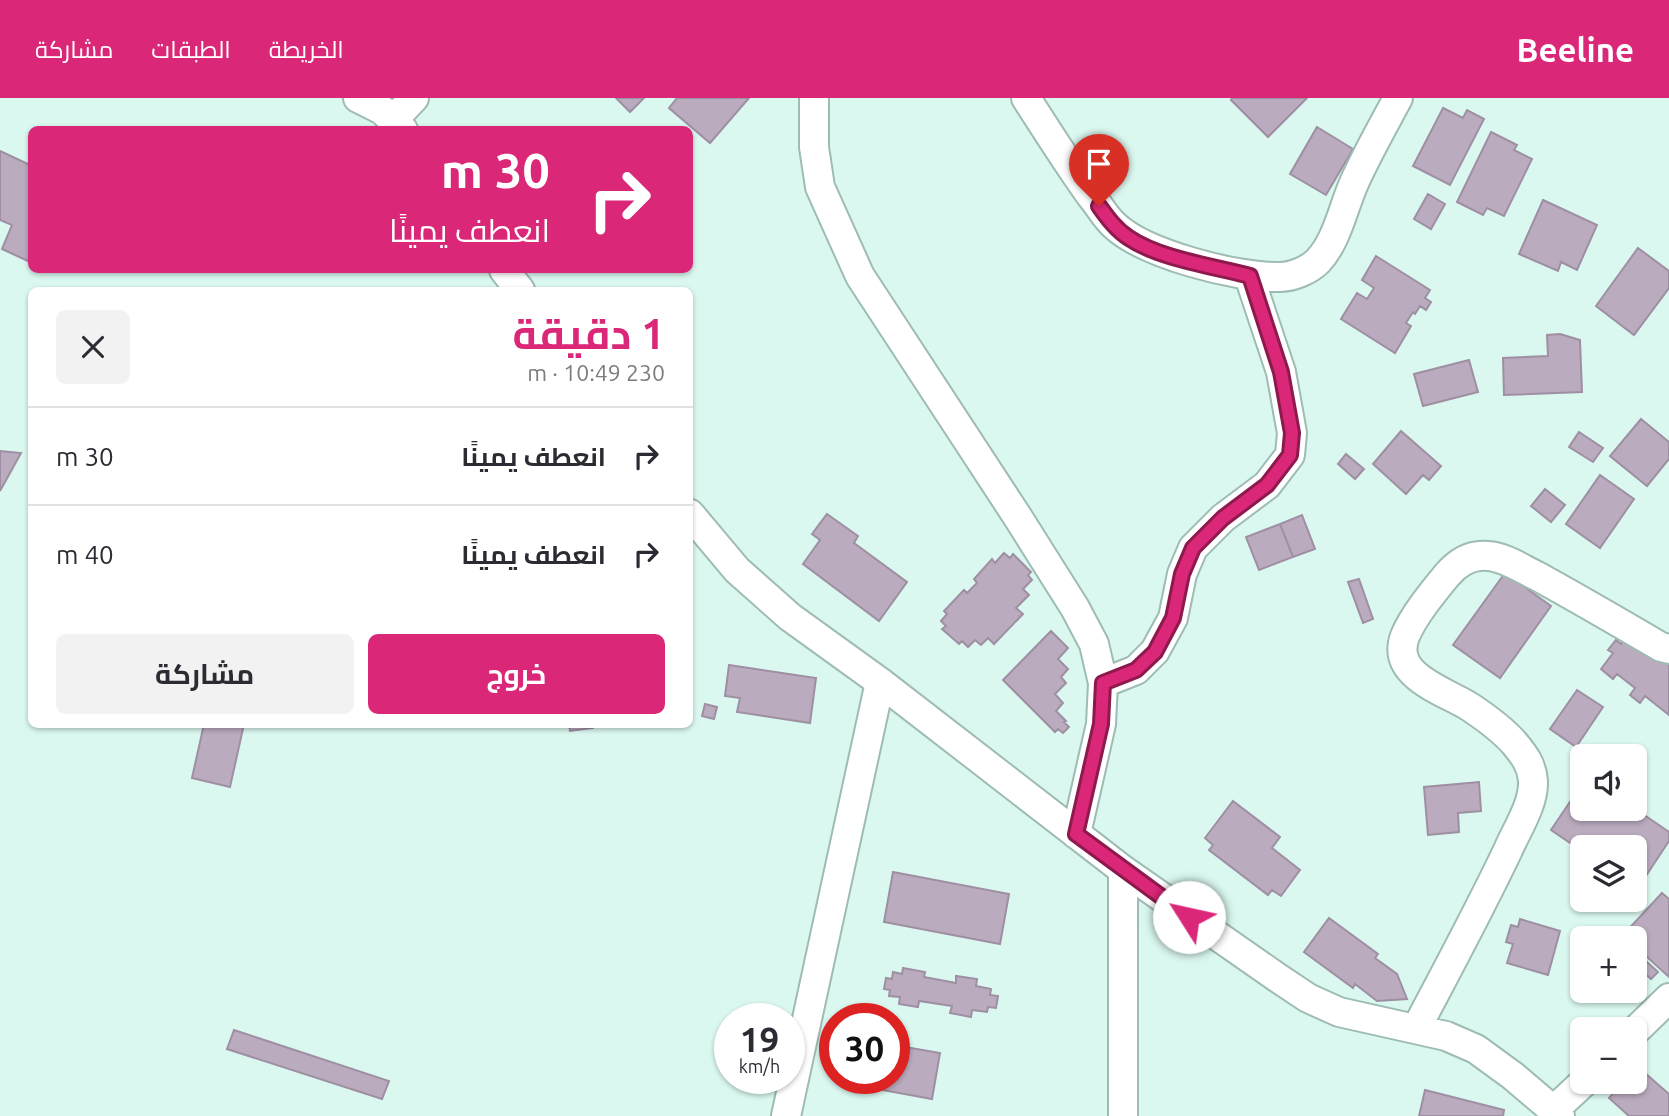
<!DOCTYPE html>
<html lang="ar">
<meta charset="utf-8">
<style>
body{margin:0;font-family:Ubuntu,Cairo,sans-serif;background:#f2f2f3;color:#2b2b33;direction:rtl;height:100vh;display:flex;flex-direction:column;font-size:26px;white-space:nowrap}
*{box-sizing:border-box;margin:0}
p{font-size:23px;color:#7c7c81}
.icon{flex:none;width:38px;height:38px;fill:none;stroke:currentColor;stroke-width:2;stroke-linecap:round;stroke-linejoin:round}
.map{position:relative;flex:1;overflow:hidden;direction:ltr}
.panel{position:absolute;left:28px;top:189px;width:665px;height:441px;display:flex;flex-direction:column;background:#fff;border-radius:10px;box-shadow:0 2px 5px #0004;direction:rtl}
.panel>*{flex:none}
.hud{position:absolute;left:28px;top:28px;width:665px;height:147px;border-radius:10px;box-shadow:0 2px 5px #0004;direction:rtl;background:#db2777;color:#fff;overflow:hidden}
.fabs{position:absolute;left:1570px;top:646px;display:grid;gap:14px}
.fabs a{display:grid;place-items:center;width:77px;height:77px;border-radius:10px;background:#fff;box-shadow:0 2px 5px #0004;font-size:35px}
.speed{position:absolute;left:714px;top:905px;display:flex;gap:14px;font-size:35px;font-weight:700;text-align:center}
.speed>*{display:grid;place-content:center;width:91px;height:91px;border-radius:50%;background:#fff;box-shadow:0 2px 5px #0004;line-height:1}
.speed small{font-size:18px;font-weight:400}
.speed .limit{border:10px solid #d22;background:#fff;color:#111}
.pin{position:absolute;display:grid;place-items:center;width:60px;height:60px;color:#fff;margin:-72px -30px;border-radius:50% 50% 50% 0;rotate:-45deg;box-shadow:0 0 7px #0007}
.pin .icon{rotate:45deg}
.me{position:absolute;width:77px;margin:-38px;rotate:305deg;stroke-linejoin:round;filter:drop-shadow(0 0 5px #0008)}
.turn{display:flex;align-items:center;gap:24px;height:147px;padding:0 28px;font-size:32px}
.turn .icon{width:91px;height:91px;stroke-width:2.5}
.turn b{display:block;font-size:49px;line-height:60px}
.round{display:grid;place-items:center;flex:none;width:74px;height:74px;border-radius:10px;background:#f2f2f3}
.overview{display:flex;align-items:center;justify-content:space-between;height:119px;padding:0 28px}
h1{font-size:42px;font-weight:700;line-height:52px;color:#db2777}
.button{display:flex;gap:14px;margin-top:auto;padding:14px 28px}
.button a{flex:1;height:80px;border-radius:10px;background:#db2777;color:#fff;font-size:28px;font-weight:700;line-height:80px;text-align:center}
.button a+a{background:#f2f2f3;color:#2b2b33}
ul{padding:0;list-style:none}
li{display:flex;align-items:center;gap:21px;height:98px;padding:0 28px;border-top:2px solid #e1e1e2}
li div{flex:1}
li b{display:block;font-size:26px}
li em{font-style:normal}
header{display:flex;align-items:center;gap:42px;box-sizing:border-box;height:98px;padding:0 35px;background:#db2777;color:#fff}
header strong{font-size:33px}
nav{display:flex;gap:38px;margin-inline-start:auto;font-size:24px}
.map>svg:first-child{display:block}
.building{fill:#baabbf;stroke:#9e8fa2;stroke-width:2}
.lines{fill:none;stroke-linecap:round;stroke-linejoin:round}
.street-casing{stroke:#9ebbb4;stroke-width:32}
.street{stroke:#fff;stroke-width:28}
.route-casing{stroke:#8e194d;stroke-width:18}
.route{stroke:#db2777;stroke-width:12}
</style>
<header>
<strong>Beeline</strong>
<nav><a>الخريطة</a><a>الطبقات</a><a>مشاركة</a></nav>
</header>
<div class="map">
<svg width="1669" height="1018" viewBox="0 0 1669 1018">
<rect width="100%" height="100%" fill="#daf8f0"/>
<path class="building" d="M616 0H644L630 14Z
M677 0H749L710 45 669 10Z
M1232 0H1307L1268 39 1231 2Z
M1443 10 1463 20 1467 12 1484 21 1450 87 1413 68Z
M1317 29 1353 51 1326 97 1290 76Z
M1491 34 1517 47 1514 52 1532 61 1504 118 1487 110 1483 117 1457 104Z
M0 53 32 68V165L2 151 12 127 0 122Z
M1428 96 1445 106 1431 131 1414 121Z
M1543 102 1597 127 1577 172 1561 164 1558 173 1519 156Z
M1638 150 1669 173V190L1634 237 1596 208Z
M1376 158 1430 192 1425 200 1431 204 1426 212 1420 208 1415 216 1413 214 1406 225 1411 228 1395 255 1341 221 1357 195 1367 201 1374 190 1362 182Z
M1560 236 1580 242 1582 294 1504 297 1503 260 1548 258 1547 237Z
M1469 262 1478 294 1423 308 1414 276Z
M1641 321 1669 344V361L1647 388 1610 358Z
M1401 333 1441 368 1429 382 1423 377 1406 396 1373 366Z
M1579 334 1603 350 1593 364 1569 349Z
M0 353 21 355 0 393Z
M1346 356 1364 371 1355 381 1338 366Z
M1600 377 1634 401 1600 450 1566 426Z
M1545 391 1565 407 1551 424 1531 408Z
M827 416 858 438 854 445 907 484 879 523 803 466 820 442 812 436Z
M1302 417 1315 451 1293 459 1280 426Z
M1280 426 1293 459 1259 472 1246 439Z
M1004 455 1010 460 1013 456 1031 474 1028 477 1032 482 1023 491 1029 497 1016 510 1023 516 994 546 988 540 981 547 975 542 968 549 962 543 959 546 942 531 946 528 941 523 947 516 944 513 964 492 967 495 977 485 974 481 992 461 995 465Z
M1505 475 1551 508 1500 580 1453 547Z
M1359 481 1373 521 1363 525 1348 484Z
M1051 533 1068 550 1058 561 1068 571 1061 579 1066 585 1055 596 1063 605 1056 613 1066 623 1064 624 1069 629 1063 635 1058 631 1055 634 1003 582Z
M1629 535 1669 567V617L1645 598 1640 605 1630 597 1635 590 1617 576 1613 581 1601 571 1613 555 1608 552 1616 542 1621 546Z
M729 567 816 580 810 625 737 614 740 600 725 598Z
M1577 592 1603 609 1576 649 1550 631Z
M705 606 717 609 714 621 702 618Z
M204 626H244L230 689 192 680Z
M569 626H592L593 630 570 633Z
M1479 684 1481 713 1458 715 1459 734 1428 737 1424 689Z
M1582 686V710H1634L1669 734V743L1638 790 1634 788V749H1582V753L1551 732Z
M1233 703 1280 739 1272 750 1300 772 1281 798 1272 792 1268 797 1209 752 1213 747 1205 740Z
M893 774 1009 796 1000 846 884 824Z
M1662 795 1669 801V879L1634 847V840H1627L1623 837Z
M1329 820 1378 856 1375 860 1397 876 1407 901 1377 903 1355 886 1353 890 1304 854Z
M1520 821 1560 833 1548 877 1507 865 1513 846 1506 844 1511 827 1518 829Z
M1647 864 1658 874 1651 881 1640 871Z
M903 870 925 874 924 879 956 885V878L977 881 976 888 991 891 990 897 998 898 996 910 988 909 987 914 972 912 971 919 950 915 952 908 919 903 918 909 899 906 900 899 889 898 890 892 884 891 886 880 892 881 893 874 902 876Z
M234 932 389 983 382 1001 227 951Z
M894 947 940 955 932 1001 855 987 856 980H894Z
M1637 968 1669 996V1018H1629L1609 1000 1624 984H1634V971Z
M1425 992 1504 1012 1503 1018H1419Z"/>
<g class="lines">
<defs>
<path id="street" d="M358 0 382 12 403 32
M814 0V49L820 89 860 178 1017 418 1075 510 1094 546 1103 585 1101 626 1076 736
M1026 0C1047 33 1068 66 1091 98 1099 107 1105 119 1114 127 1144 156 1237 180 1279 179 1293 179 1309 172 1318 163 1337 143 1343 110 1354 85 1367 56 1383 28 1398 0
M394 21 414 0
M504 172 520 192
M690 416 737 472 790 519 880 584 1123 772 1278 880 1308 900 1339 914 1446 938 1476 951 1513 978 1560 1018
M1103 585 1136 572 1155 553 1173 520 1182 476 1193 450 1223 420 1267 387 1290 357 1292 335 1281 274 1249 178
M1416 931C1447 872 1479 813 1508 752 1517 731 1534 706 1533 683 1532 667 1524 657 1515 646 1503 632 1485 619 1470 609 1445 593 1390 578 1405 538 1414 517 1433 494 1447 477 1458 464 1471 456 1488 458 1505 459 1522 471 1537 478 1579 501 1620 525 1661 549L1669 551
M1634 934 1669 900
M1554 1012 1584 984
M786 1018 880 584
M1123 1018V772"/>
</defs>
<use href="#street" class="street-casing"/>
<use href="#street" class="street"/>
</g>
<g class="lines">
<defs>
<path id="route" d="M1099 108C1107 119 1116 132 1129 140 1160 161 1213 168 1250 178L1281 274 1292 335 1290 357 1267 387 1223 420 1193 450 1182 476 1173 520 1155 554 1136 572 1103 585 1101 626 1076 736 1189 819"/>
</defs>
<use href="#route" class="route-casing"/>
<use href="#route" class="route"/>
</g>
</svg>
<div class="fabs">
<a><svg class="icon" aria-label="sound" viewBox="0 0 24 24"><path d="M4 9h4l5-4v14l-5-4H4zM17 9q2 3 0 6"/></svg></a>
<a><svg class="icon" aria-label="layers" viewBox="0 0 24 24"><path d="M12 4l9 5-9 5-9-5zM3 14l9 5 9-5"/></svg></a>
<a>+</a>
<a>−</a>
</div>
<div class="speed"><div>19<small>km/h</small></div><div class="limit">30</div></div>
<div class="pin" style="left:1099px;top:108px;background:#d93025"><svg class="icon" aria-label="arrive" viewBox="0 0 24 24"><path d="M6 21V4h12l-3 4 3 4H6"/></svg></div>
<svg class="me" style="left:1189px;top:819px" viewBox="-20 -20 40 40"><circle r="19" fill="#fff"/><path d="M0-13L10 11 0 6-10 11z" fill="#db2777"/></svg>
<div class="hud">
<div class="turn"><svg class="icon" aria-label="right" viewBox="0 0 24 24"><path d="M7 20v-9h11M14 6l5 5-5 5"/></svg><div><b>30 m</b>انعطف يمينًا</div></div>
</div>
<section class="panel">
<div class="overview"><div><h1>1 دقيقة</h1><p>230 m · 10:49</p></div><a class="round"><svg class="icon" aria-label="close" viewBox="0 0 24 24"><path d="M6 6l12 12M18 6L6 18"/></svg></a></div>
<ul>
<li><svg class="icon" aria-label="right" viewBox="0 0 24 24"><path d="M7 20v-9h11M14 6l5 5-5 5"/></svg><div><b>انعطف يمينًا</b></div><em>30 m</em></li>
<li><svg class="icon" aria-label="right" viewBox="0 0 24 24"><path d="M7 20v-9h11M14 6l5 5-5 5"/></svg><div><b>انعطف يمينًا</b></div><em>40 m</em></li>
</ul>
<div class="button"><a>خروج</a><a>مشاركة</a></div>
</section>
</div>
